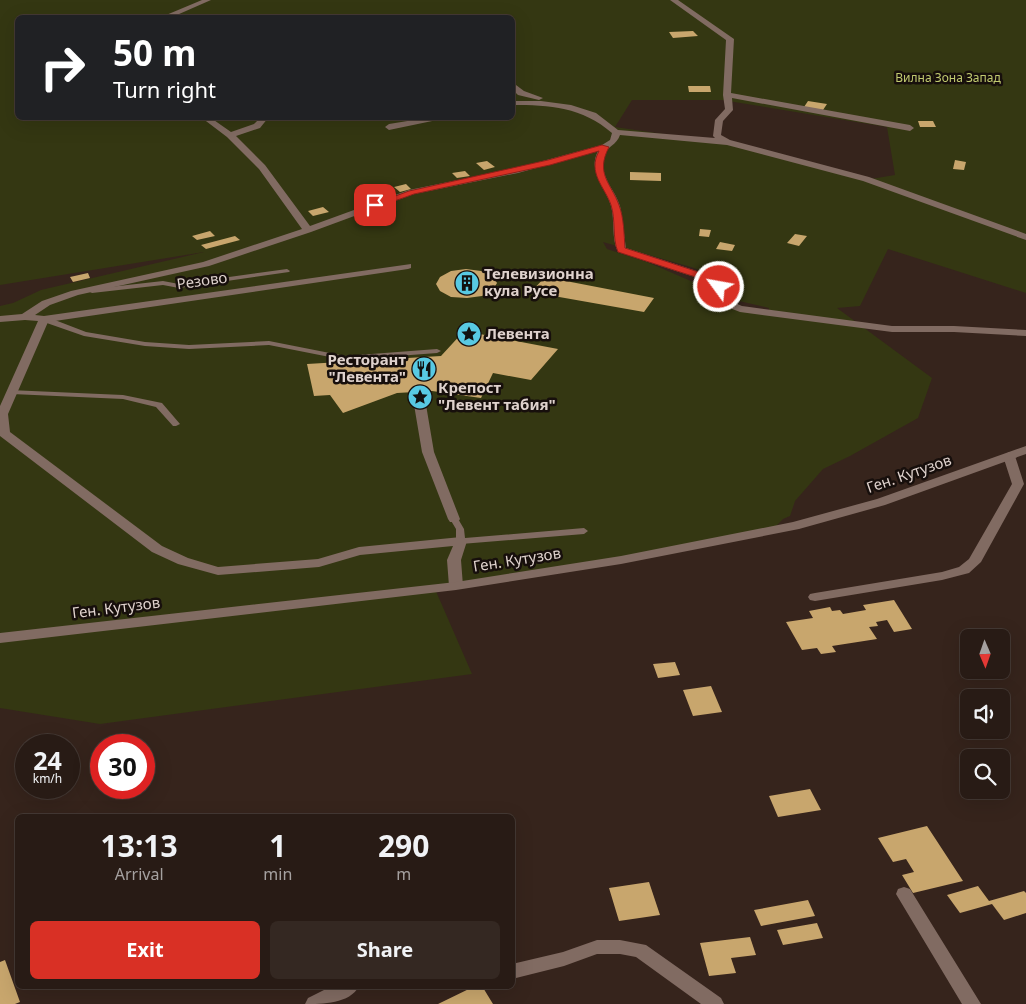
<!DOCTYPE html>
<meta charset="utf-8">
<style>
body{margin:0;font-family:"Noto Sans",sans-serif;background:#342822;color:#f1f3f6;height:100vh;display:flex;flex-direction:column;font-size:19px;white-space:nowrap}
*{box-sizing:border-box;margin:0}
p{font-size:16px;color:#a5a1a0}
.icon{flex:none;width:28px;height:28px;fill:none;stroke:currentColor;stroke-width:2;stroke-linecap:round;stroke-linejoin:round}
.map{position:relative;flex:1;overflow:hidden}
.details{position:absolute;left:15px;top:814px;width:500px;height:175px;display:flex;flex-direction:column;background:#281b15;border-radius:8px;box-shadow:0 5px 20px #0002,0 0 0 1px #443934}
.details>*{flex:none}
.guide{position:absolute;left:15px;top:15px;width:500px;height:105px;border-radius:8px;box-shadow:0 5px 20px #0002,0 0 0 1px #443934;background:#202124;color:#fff;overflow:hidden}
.needle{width:32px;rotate:178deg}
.controls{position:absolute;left:960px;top:629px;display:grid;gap:10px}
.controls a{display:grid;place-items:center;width:50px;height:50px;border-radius:8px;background:#281b15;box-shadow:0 5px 20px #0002,0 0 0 1px #443934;font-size:25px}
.speed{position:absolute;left:15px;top:734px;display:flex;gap:10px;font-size:25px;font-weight:700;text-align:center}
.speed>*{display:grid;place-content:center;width:65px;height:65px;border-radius:50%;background:#281b15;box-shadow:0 5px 20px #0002,0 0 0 1px #443934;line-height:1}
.speed small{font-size:12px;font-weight:400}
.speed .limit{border:8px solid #d22;background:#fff;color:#111}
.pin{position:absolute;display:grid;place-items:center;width:42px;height:42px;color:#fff;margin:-21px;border-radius:10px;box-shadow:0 2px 8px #0006}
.me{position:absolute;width:55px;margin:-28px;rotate:302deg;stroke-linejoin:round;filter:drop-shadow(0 0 4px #0008)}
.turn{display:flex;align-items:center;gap:18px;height:105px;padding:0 15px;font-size:22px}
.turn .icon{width:65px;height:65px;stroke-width:2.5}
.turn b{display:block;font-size:35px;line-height:42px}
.eta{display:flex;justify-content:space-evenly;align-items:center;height:85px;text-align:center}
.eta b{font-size:30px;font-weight:700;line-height:35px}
.primary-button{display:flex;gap:10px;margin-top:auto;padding:10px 15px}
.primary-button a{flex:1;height:58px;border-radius:8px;background:#d93025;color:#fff;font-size:20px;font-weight:700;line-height:58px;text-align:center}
.primary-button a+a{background:#342822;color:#f1f3f6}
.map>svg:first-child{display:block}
.green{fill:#343712;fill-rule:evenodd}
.building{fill:#c8a66d}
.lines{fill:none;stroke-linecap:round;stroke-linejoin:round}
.service{fill:#816b62;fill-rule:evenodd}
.pedestrian{fill:#816b62;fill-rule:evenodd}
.minor{fill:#816b62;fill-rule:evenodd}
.tertiary{fill:#816b62;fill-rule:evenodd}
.route{fill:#d93025;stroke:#8d1f18}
.labels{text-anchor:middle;stroke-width:5;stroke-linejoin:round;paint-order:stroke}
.far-park-label{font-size:12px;fill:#c1ca70;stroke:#170f0c}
.poi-label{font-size:15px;font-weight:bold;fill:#dfd2cd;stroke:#170f0c;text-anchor:start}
.street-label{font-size:15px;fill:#dfd2cd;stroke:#170f0c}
</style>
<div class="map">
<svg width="1026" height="1004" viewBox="0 0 1026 1004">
<rect width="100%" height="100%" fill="#36241c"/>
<path class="green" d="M0 0H1026V293L888 249 860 306 837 308 932 378 918 418 850 456 823 469 795 501 790 516 783 519 771 531 435 589 472 674 100 724 0 708V306L13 303 41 290 204 252 0 285ZM18 18H512V118H18ZM632 100H722L887 127 895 175 871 179 745 146 615 127ZM603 242 691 267 720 278 726 298 769 308V312C747 311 706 310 700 285L647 262 607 249Z"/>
<path class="building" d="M693 31 698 36 673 38 669 32Z
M688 86H710L711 92H689Z
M808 101 827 104 823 110 804 107Z
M918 121H933L936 127H920Z
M955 160 966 162 964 170 953 169Z
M487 161 495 167 484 170 476 163Z
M465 171 470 176 457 178 452 173Z
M630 172 661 173V181L630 180Z
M406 184 411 189 400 192 394 187Z
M323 207 329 212 313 216 308 211Z
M700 229 711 230 709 237 699 236Z
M210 231 215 236 197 240 192 236Z
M795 234 807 236 799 246 787 243Z
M235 236 240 240 206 249 201 245Z
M720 242 735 245 732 251 716 249Z
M466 269 481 271 493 276 497 283 493 290 482 296 467 298 451 297 440 291 436 284 440 277 451 271Z
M88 273 90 278 73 282 70 277Z
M545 277 654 298 644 312 531 292Z
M464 331 558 349 531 380 493 373 481 398 432 391 397 393 343 413 330 395 314 396 307 364 441 356Z
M894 600 912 629 894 632 887 620 876 622 878 626 869 627 877 639 832 646 836 652 821 654 817 648 802 650 786 622 813 618 809 611 830 607 832 611 840 610 843 614 866 610 863 605Z
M675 662 680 675 658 678 653 664Z
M711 686 722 712 693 716 683 690Z
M810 789 821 810 778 817 769 796Z
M927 826 963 881 913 893 902 875 914 872 906 859 893 862 878 838Z
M649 882 660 915 619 921 609 888Z
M978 886 989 901 1024 891 1026 893V913L1004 920 992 904 960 913 947 895Z
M808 900 815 916 761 926 754 910Z
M817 923 823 938 783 945 777 930Z
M750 937 756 955 731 958 736 973 709 976 700 943Z
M5 960 20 1002 15 1004H0V962Z
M475 986H482L493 1004H438Z"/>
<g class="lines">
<path class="service" d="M287 269 290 271 289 272 179 288 163 285 92 293 88 291 92 289 163 281 179 284Z
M41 317H47L86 332 145 342 189 345 269 341 345 356 437 349 441 351 437 353 345 360 269 345 189 349 145 346 84 336 41 321Z
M9 390 123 395 162 403 180 424 176 426H173L156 407 123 399 12 394 8 392Z
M454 516 457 517 464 529 465 538 584 528 588 531 584 534 461 544 456 541V529L450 519Z"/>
<path class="pedestrian" d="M418 390 424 393 434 452 460 519 458 522H450L448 519 422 452 412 393Z"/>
<path class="minor" d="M202 0H211L170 18H159Z
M670 0H678L734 39 731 93 910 125 914 128 910 131 732 98 733 110 723 121 721 135 730 140 869 177 1026 234V240L863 181 727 145 620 135C617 145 607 146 604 156 599 177 615 189 620 206 623 219 624 235 626 248L718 278 724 283 725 299 742 306 892 326H954L1026 330V336L954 332H892L740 312 717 303 714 296V284L710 282 618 252C611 238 615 220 611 206 606 188 587 172 598 151L518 173 414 194 311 232 209 266 78 295 50 305 35 315 44 316 411 264V268L408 269 48 322 8 414 10 432 162 546 188 558 218 567 318 559 359 547 461 537 467 541 461 560 463 586 461 589H451L449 586 447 560 453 546 360 555 319 567 218 575 178 564 152 552 0 436V406L38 321 25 320 0 322V316L22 314 42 301 71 291 203 262 302 229 259 169 227 137 202 118H211L231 132 254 124 260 118H268L260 128 236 136 265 165 310 226 409 190 517 168 602 145 610 140 612 133C582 107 550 105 512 105V101H541L571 105 596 113 618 130 715 138 713 136 715 120 725 109 723 95 726 40Z
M512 82 524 91 543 98 539 100 518 95 512 89Z
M426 118H441L437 120 389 130 385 127 389 124Z
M1009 452 1015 456 1024 484 981 562 969 573 942 580 815 601 810 600 808 597 810 594 815 593 942 572 959 567 969 559 1012 484 1003 456Z
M904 887 910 889 981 1004H962L896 894 898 889Z
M597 940H620L646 945 721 998 724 1004H701L636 957 620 954H597L564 966 512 979V964L563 952Z
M332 986H359C350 1004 322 1004 305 1004L308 998Z"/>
<path class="tertiary" d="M1026 446V454L885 505 799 529 621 564 456 590 0 643V633L456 582 621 556 793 522 877 499Z"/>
</g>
<path class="route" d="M602 145 609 147C595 174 611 183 619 205 624 218 624 235 625 248L717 278 723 283V289H716L714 284 711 282 618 252C612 238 616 220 611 205 605 187 587 173 599 151L550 165 414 194 375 208 371 205 409 191 548 160Z"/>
<defs>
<symbol id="building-disc" viewBox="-11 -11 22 22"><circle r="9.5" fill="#58c9e3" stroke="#170f0c"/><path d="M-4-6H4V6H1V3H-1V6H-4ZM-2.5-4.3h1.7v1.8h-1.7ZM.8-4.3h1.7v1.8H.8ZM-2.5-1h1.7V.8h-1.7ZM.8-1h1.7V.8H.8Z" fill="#111"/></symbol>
<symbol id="sight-disc" viewBox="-11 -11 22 22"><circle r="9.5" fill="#58c9e3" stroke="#170f0c"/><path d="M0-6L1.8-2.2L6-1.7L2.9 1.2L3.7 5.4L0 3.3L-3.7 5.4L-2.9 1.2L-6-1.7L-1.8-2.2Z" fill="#111"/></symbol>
<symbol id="restaurant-disc" viewBox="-11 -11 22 22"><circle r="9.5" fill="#58c9e3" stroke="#170f0c"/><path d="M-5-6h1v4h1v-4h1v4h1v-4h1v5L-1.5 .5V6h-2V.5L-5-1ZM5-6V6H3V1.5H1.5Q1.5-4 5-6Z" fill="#111"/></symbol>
</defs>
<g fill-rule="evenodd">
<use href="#building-disc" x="453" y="269" width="28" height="28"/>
<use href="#sight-disc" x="455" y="320" width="28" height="28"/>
<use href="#restaurant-disc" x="410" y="355" width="28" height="28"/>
<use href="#sight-disc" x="406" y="383" width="28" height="28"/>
</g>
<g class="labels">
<g class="far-park-label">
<text x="948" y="82">Вилна Зона Запад</text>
</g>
<g class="poi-label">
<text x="484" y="279">Телевизионна<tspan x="484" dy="17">кула Русе</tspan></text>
<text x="486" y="339">Левента</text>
<text x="406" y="365" text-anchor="end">Ресторант<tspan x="406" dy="17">"Левента"</tspan></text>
<text x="438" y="393">Крепост<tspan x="438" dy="17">"Левент табия"</tspan></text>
</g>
<g class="street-label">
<text transform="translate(202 281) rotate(-8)" y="5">Резово</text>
<text transform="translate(909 474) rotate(-19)" y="5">Ген. Кутузов</text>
<text transform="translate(517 560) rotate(-9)" y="5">Ген. Кутузов</text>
<text transform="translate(116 608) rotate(-7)" y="5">Ген. Кутузов</text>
</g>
</g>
</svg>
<div class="controls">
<a><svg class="needle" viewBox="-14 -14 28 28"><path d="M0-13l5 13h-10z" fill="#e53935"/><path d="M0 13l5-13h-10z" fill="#a5a1a0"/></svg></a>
<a><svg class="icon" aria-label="sound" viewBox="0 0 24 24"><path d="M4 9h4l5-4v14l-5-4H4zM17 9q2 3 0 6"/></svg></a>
<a><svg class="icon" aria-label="search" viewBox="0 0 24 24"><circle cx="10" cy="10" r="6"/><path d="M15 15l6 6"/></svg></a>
</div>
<div class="speed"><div>24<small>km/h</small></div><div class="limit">30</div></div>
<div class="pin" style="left:375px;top:205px;background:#d93025"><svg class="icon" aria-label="arrive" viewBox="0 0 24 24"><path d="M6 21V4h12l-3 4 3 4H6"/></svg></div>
<svg class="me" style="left:719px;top:287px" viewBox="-20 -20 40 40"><circle r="17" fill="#d93025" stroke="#fff" stroke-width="3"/><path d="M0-11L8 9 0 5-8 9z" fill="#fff"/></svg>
<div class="guide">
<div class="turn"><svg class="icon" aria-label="right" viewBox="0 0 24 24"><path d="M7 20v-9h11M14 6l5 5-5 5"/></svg><div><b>50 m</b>Turn right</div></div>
</div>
<section class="details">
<div class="eta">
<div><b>13:13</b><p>Arrival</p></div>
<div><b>1</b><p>min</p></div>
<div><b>290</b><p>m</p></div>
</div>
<div class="primary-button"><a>Exit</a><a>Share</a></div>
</section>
</div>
